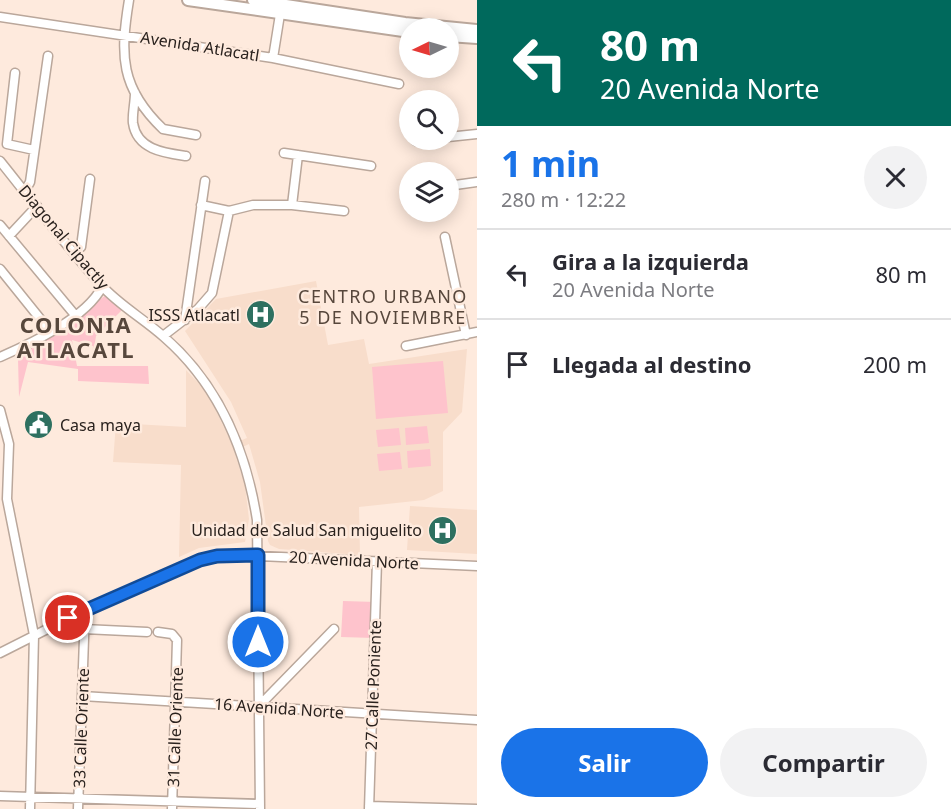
<!DOCTYPE html>
<html lang="es">
<meta charset="utf-8">
<style>
body{margin:0;font-family:"Noto Sans",sans-serif;background:#f2f2f3;color:#2b2b33;height:100vh;display:flex;flex-direction:column;font-size:22px;white-space:nowrap}
*{box-sizing:border-box;margin:0}
p{font-size:20px;color:#7c7c81}
.icon{flex:none;width:33px;height:33px;fill:none;stroke:currentColor;stroke-width:2;stroke-linecap:round;stroke-linejoin:round}
.map{position:relative;flex:1;overflow:hidden}
.panel{display:flex;flex-direction:column;background:#fff;width:474px}
.panel>*{flex:none}
.guide{background:#00695c;color:#fff;overflow:hidden}
.needle{width:39px;rotate:265deg}
.fabs{position:absolute;left:399px;top:18px;display:grid;gap:12px}
.fabs a{display:grid;place-items:center;width:60px;height:60px;border-radius:50%;background:#fff;box-shadow:0 3px 15px #0003;font-size:30px}
.pin{position:absolute;display:grid;place-items:center;width:51px;height:51px;color:#fff;margin:-26px;border:3px solid #fff;border-radius:50%;box-shadow:0 2px 6px #0007}
.me{position:absolute;width:66px;margin:-33px;rotate:0deg;stroke-linejoin:round;filter:drop-shadow(0 0 4px #0008)}
.turn{display:flex;align-items:center;gap:21px;height:126px;padding:0 24px;font-size:27px}
.turn .icon{width:78px;height:78px;stroke-width:2.5}
.turn b{display:block;font-size:42px;line-height:51px}
.round{display:grid;place-items:center;flex:none;width:63px;height:63px;border-radius:32px;background:#f2f2f3}
.headline{display:flex;align-items:center;justify-content:space-between;height:102px;padding:0 24px}
h1{font-size:36px;font-weight:700;line-height:45px;color:#1a73e8}
.action{display:flex;gap:12px;margin-top:auto;padding:12px 24px}
.action a{flex:1;height:69px;border-radius:36px;background:#1a73e8;color:#fff;font-size:24px;font-weight:700;line-height:69px;text-align:center}
.action a+a{background:#f2f2f3;color:#2b2b33}
ul{padding:0;list-style:none}
li{display:flex;align-items:center;gap:18px;height:90px;padding:0 24px;border-top:2px solid #e1e1e2}
li div{flex:1}
li b{display:block;font-size:22px}
li em{font-style:normal}
main{display:flex;flex:1;min-height:0}
.map>svg:first-child{display:block}
.built{fill:#f8ddcb}
.green{fill:#fec3cc}
.lines{fill:none;stroke-linecap:round;stroke-linejoin:round}
.minor-casing{stroke:#baa79b;stroke-width:11}
.major-casing{stroke:#baa79b;stroke-width:14}
.minor{stroke:#fff;stroke-width:8}
.major{stroke:#fff;stroke-width:10}
.route-casing{stroke:#114b97;stroke-width:15}
.route{stroke:#1a73e8;stroke-width:10}
.labels{text-anchor:middle;stroke-width:5;stroke-linejoin:round;paint-order:stroke}
.street-label{font-size:16px;fill:#2a221e;stroke:#feeadd}
.poi-label{font-size:16px;fill:#2a221e;stroke:#feeadd;text-anchor:end}
.neighbourhood-label{font-size:18px;letter-spacing:1.5px;fill:#57473c;stroke:#feeadd}
.district-label{font-size:22px;font-weight:bold;letter-spacing:1.5px;fill:#57473c;stroke:#feeadd}
</style>
<main>
<div class="map">
<svg width="477" height="809" viewBox="0 0 477 809">
<rect width="100%" height="100%" fill="#feeadd"/>
<path class="built" d="M316 281 328 345 364 339 369 364 467 349 462 412 443 432V491L424 500 359 507 360 555 279 549 270 545 268 541 260 482 249 444 234 451 245 485 249 519 245 542 199 548 179 557 181 465 113 462 116 423 186 427V370L207 392 232 444 247 438 231 402 185 331 216 299Z
M410 506 477 510V554L407 550Z"/>
<path class="green" d="M106 295 123 309 96 336 92 362 93 346 72 340 77 366H148L149 384 78 381V369L28 362 19 397 18 359 39 338 68 323Z
M443 361 448 413 376 419 372 367Z
M427 426 429 443 406 445 405 428Z
M399 428 401 445 378 447 376 430Z
M430 449 431 466 408 468 407 451Z
M400 452 402 469 379 471 377 454Z
M343 601 376 602 374 638 341 637Z"/>
<g class="lines">
<defs>
<path id="minor" d="M129 0C120 55 120 88 163 129L196 135
M0 17 273 58 399 84
M273 58 281 8
M15 73 7 144 34 150
M135 93C135 103 132 114 133 123 137 150 165 153 186 156
M448 137 477 134
M416 141 427 140
M284 153 371 166
M0 161C33 202 65 245 101 285 119 305 144 319 164 337 218 384 246 450 257 520L260 809
M448 186 477 182
M25 191 30 182 48 56
M201 205 229 211
M292 205 298 155
M0 225 75 315
M9 236 37 206
M445 237 466 335
M75 252 81 247 90 179
M0 269 50 331
M185 320 205 181
M163 336 198 309 212 293 229 211 253 205H292L344 211
M406 346 477 332
M0 357C32 343 86 318 102 287
M0 410 9 444 7 499 34 635 30 809
M84 629 147 632
M158 632 172 634 177 640 172 809
M0 653 85 610 200 560 237 555 477 566
M82 696 477 720
M259 706 334 629
M0 796 260 804
M369 806 477 809
M78 809 85 610
M369 809 377 561"/>
<path id="major" d="M188 0 410 32
M253 0 405 23 477 30
M448 36 477 38"/>
</defs>
<use href="#minor" class="minor-casing"/>
<use href="#major" class="major-casing"/>
<use href="#minor" class="minor"/>
<use href="#major" class="major"/>
</g>
<g class="lines">
<defs>
<path id="route" d="M68 618 200 560 217 556 258 555V642"/>
</defs>
<use href="#route" class="route-casing"/>
<use href="#route" class="route"/>
</g>
<defs>
<symbol id="hospital-disc" viewBox="-11 -11 22 22"><circle r="9.5" fill="#2e7060" stroke="#feeadd"/><path d="M-5-5h3v3.5h4V-5h3V5h-3V1.5h-4V5h-3Z" fill="#fff"/></symbol>
<symbol id="civic-disc" viewBox="-11 -11 22 22"><circle r="9.5" fill="#2e7060" stroke="#feeadd"/><path d="M-.6-6.5H3V-4.5H.6V-3L4-1V1h2V6H-6V1h2V-1L-.6-3ZM-1.2 2.5V6h2.4V2.5Z" fill="#fff"/></symbol>
</defs>
<g fill-rule="evenodd">
<use href="#hospital-disc" x="244" y="298" width="33" height="33"/>
<use href="#civic-disc" x="22" y="408" width="33" height="33"/>
<use href="#hospital-disc" x="426" y="514" width="33" height="33"/>
</g>
<g class="labels">
<g class="street-label">
<text transform="translate(200 46) rotate(9)" y="6">Avenida Atlacatl</text>
<text transform="translate(64 237) rotate(50)" y="6">Diagonal Cipactly</text>
<text transform="translate(354 560) rotate(3)" y="6">20 Avenida Norte</text>
<text transform="translate(373 685) rotate(-88)" y="6">27 Calle Poniente</text>
<text transform="translate(279 708) rotate(4)" y="6">16 Avenida Norte</text>
<text transform="translate(175 727) rotate(-88)" y="6">31 Calle Oriente</text>
<text transform="translate(81 728) rotate(-88)" y="6">33 Calle Oriente</text>
</g>
<g class="poi-label">
<text x="240" y="321">ISSS Atlacatl</text>
<text x="60" y="431" text-anchor="start">Casa maya</text>
<text x="422" y="536">Unidad de Salud San miguelito</text>
</g>
<g class="neighbourhood-label">
<text x="383" y="303">CENTRO URBANO<tspan x="383" dy="21">5 DE NOVIEMBRE</tspan></text>
</g>
<g class="district-label">
<text x="76" y="333">COLONIA<tspan x="76" dy="25">ATLACATL</tspan></text>
</g>
</g>
</svg>
<div class="fabs">
<a><svg class="needle" viewBox="-14 -14 28 28"><path d="M0-13l5 13h-10z" fill="#e53935"/><path d="M0 13l5-13h-10z" fill="#7c7c81"/></svg></a>
<a><svg class="icon" aria-label="search" viewBox="0 0 24 24"><circle cx="10" cy="10" r="6"/><path d="M15 15l6 6"/></svg></a>
<a><svg class="icon" aria-label="layers" viewBox="0 0 24 24"><path d="M12 4l9 5-9 5-9-5zM3 14l9 5 9-5"/></svg></a>
</div>
<div class="pin" style="left:68px;top:618px;background:#d93025"><svg class="icon" aria-label="arrive" viewBox="0 0 24 24"><path d="M6 21V4h12l-3 4 3 4H6"/></svg></div>
<svg class="me" style="left:258px;top:642px" viewBox="-20 -20 40 40"><circle r="17" fill="#1a73e8" stroke="#fff" stroke-width="3"/><path d="M0-11L8 9 0 5-8 9z" fill="#fff"/></svg>
</div>
<section class="panel">
<div class="guide">
<div class="turn"><svg class="icon" aria-label="left" viewBox="0 0 24 24"><path d="M17 20v-9H6M10 6l-5 5 5 5"/></svg><div><b>80 m</b>20 Avenida Norte</div></div>
</div>
<div class="headline"><div><h1>1 min</h1><p>280 m · 12:22</p></div><a class="round"><svg class="icon" aria-label="close" viewBox="0 0 24 24"><path d="M6 6l12 12M18 6L6 18"/></svg></a></div>
<ul>
<li><svg class="icon" aria-label="left" viewBox="0 0 24 24"><path d="M17 20v-9H6M10 6l-5 5 5 5"/></svg><div><b>Gira a la izquierda</b><p>20 Avenida Norte</p></div><em>80 m</em></li>
<li><svg class="icon" aria-label="arrive" viewBox="0 0 24 24"><path d="M6 21V4h12l-3 4 3 4H6"/></svg><div><b>Llegada al destino</b></div><em>200 m</em></li>
</ul>
<div class="action"><a>Salir</a><a>Compartir</a></div>
</section>
</main>
